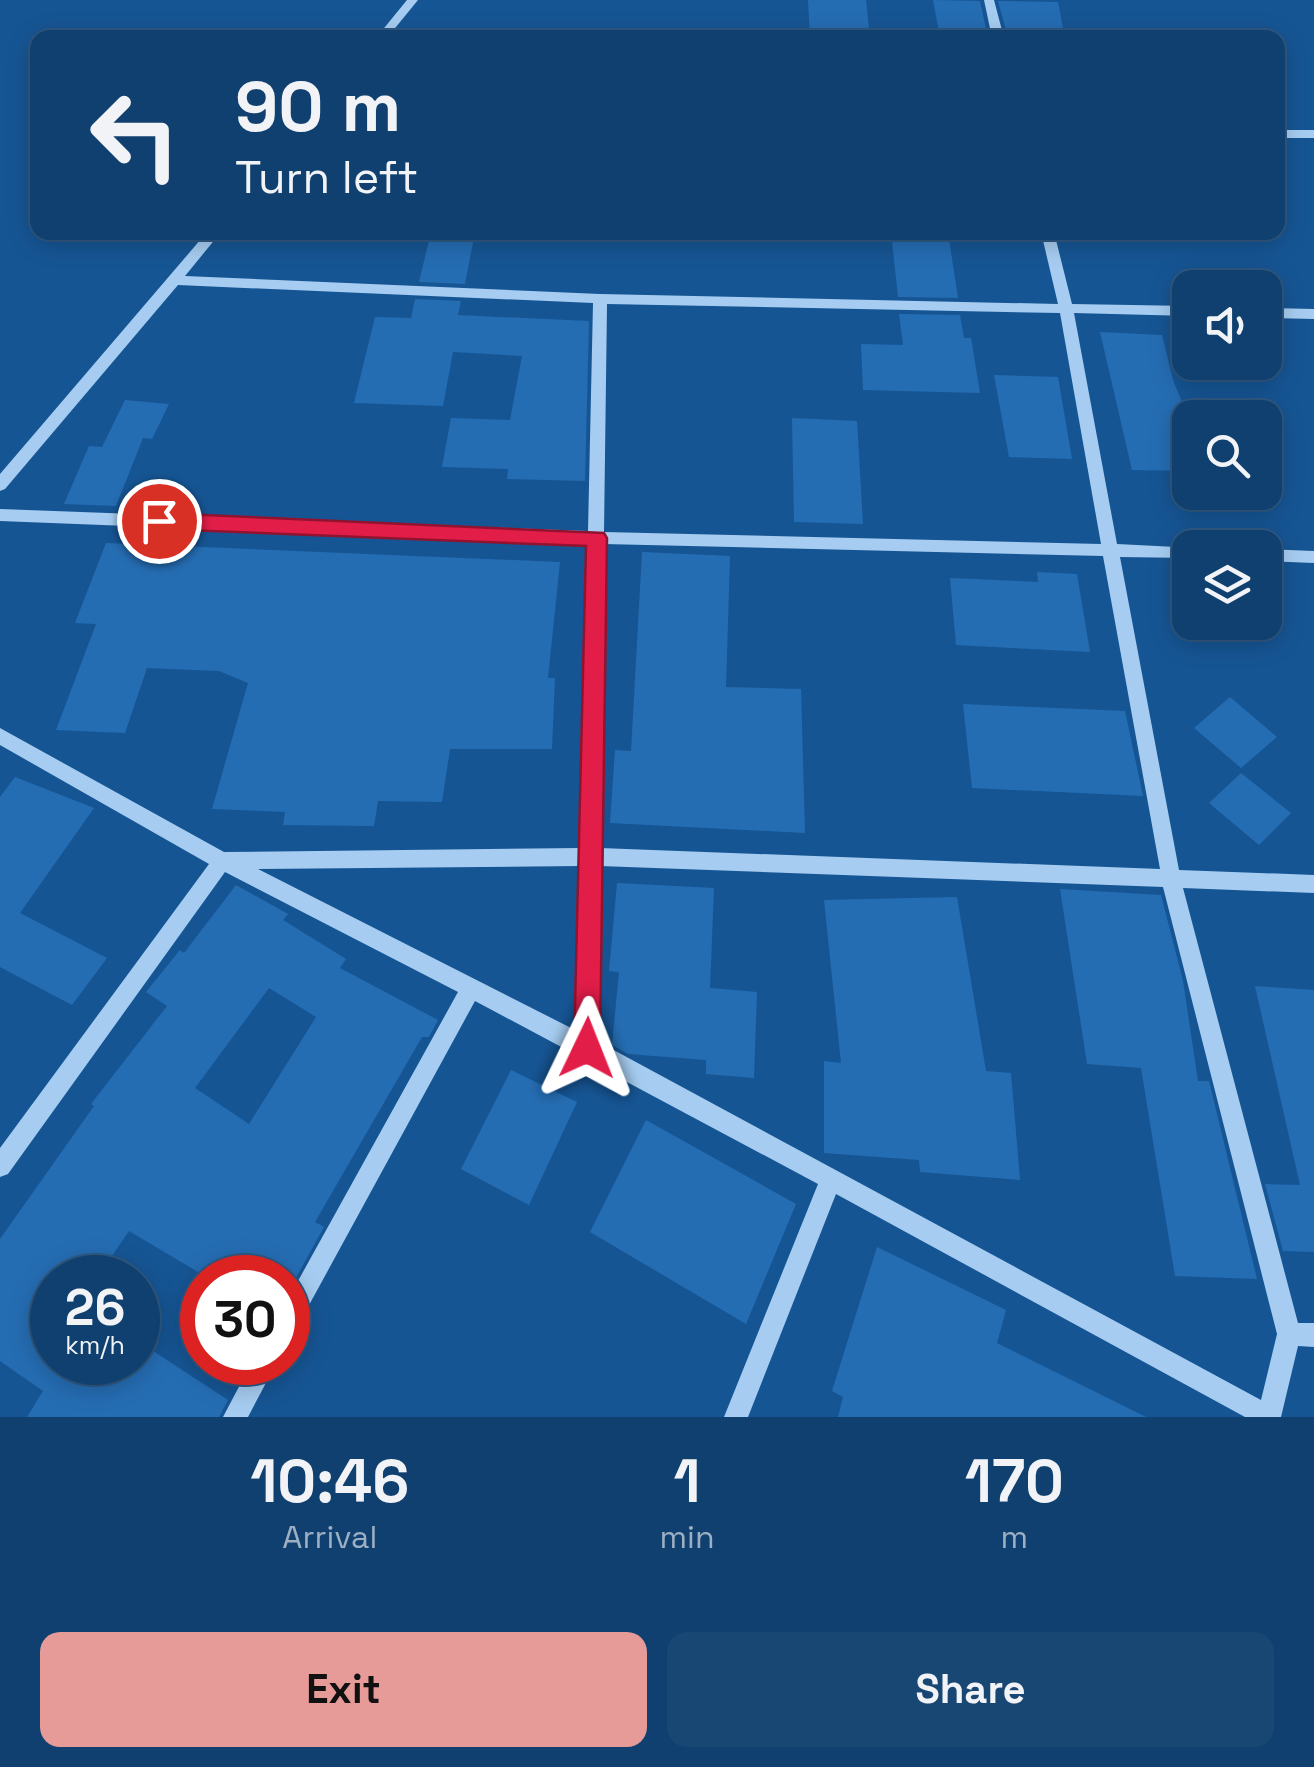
<!DOCTYPE html>
<style>
body{margin:0;font-family:"Space Grotesk",sans-serif;background:#194774;color:#f1f3f6;height:100vh;display:flex;flex-direction:column;font-size:38px;white-space:nowrap}
*{box-sizing:border-box;margin:0}
p{font-size:32px;color:#9cafc3}
.icon{flex:none;width:55px;height:55px;fill:none;stroke:currentColor;stroke-width:2;stroke-linecap:round;stroke-linejoin:round}
.map{position:relative;height:1417px;overflow:hidden}
.details{display:flex;flex-direction:column;background:#10406f;flex:1}
.details>*{flex:none}
.top-card{position:absolute;left:30px;top:30px;width:1255px;height:210px;border-radius:20px;box-shadow:0 5px 25px #0003,0 0 0 2px #305982;background:#10406f;color:#f1f3f6;overflow:hidden}
.fabs{position:absolute;left:1172px;top:270px;display:grid;gap:20px}
.fabs a{display:grid;place-items:center;width:110px;height:110px;border-radius:20px;background:#10406f;box-shadow:0 5px 25px #0003,0 0 0 2px #305982;font-size:50px}
.speed{position:absolute;left:30px;top:1255px;display:flex;gap:20px;font-size:50px;font-weight:700;text-align:center}
.speed>*{display:grid;place-content:center;width:130px;height:130px;border-radius:50%;background:#10406f;box-shadow:0 5px 25px #0003,0 0 0 2px #305982;line-height:1}
.speed small{font-size:25px;font-weight:400}
.speed .limit{border:15px solid #d22;background:#fff;color:#111}
.pin{position:absolute;display:grid;place-items:center;width:85px;height:85px;color:#fff;margin:-42px;border:5px solid #fff;border-radius:50%;box-shadow:0 2px 10px #0007}
.me{position:absolute;width:110px;margin:-55px;rotate:2deg;stroke-linejoin:round;filter:drop-shadow(0 0 8px #0008)}
.turn{display:flex;align-items:center;gap:35px;height:210px;padding:0 40px;font-size:45px}
.turn .icon{width:130px;height:130px;stroke-width:2.5}
.turn b{display:block;font-size:70px;line-height:85px}
.eta{display:flex;justify-content:space-evenly;align-items:center;height:170px;text-align:center}
.eta b{font-size:60px;font-weight:600;line-height:70px}
.button{display:flex;gap:20px;margin-top:auto;padding:20px 40px}
.button a{flex:1;height:115px;border-radius:20px;background:#e69b98;color:#111;font-size:40px;font-weight:600;line-height:115px;text-align:center}
.button a+a{background:#194774;color:#f1f3f6}
.map>svg:first-child{display:block}
.building{fill:#256db3;fill-rule:evenodd}
.lines{fill:none;stroke-linecap:round;stroke-linejoin:round}
.minor{fill:#a6cdf1;fill-rule:evenodd}
.route{fill:#e11d48;stroke:#92132f;stroke-width:2.5}
</style>
<div class="map">
<svg width="1314" height="1417" viewBox="0 0 1314 1417">
<rect width="100%" height="100%" fill="#165594"/>
<path class="building" d="M808 0H866L870 38H810Z
M933 0 980 1 988 38H940Z
M998 1 1058 2 1065 38H1008Z
M431 232H475L465 284 419 282Z
M891 232H948L958 298 898 297Z
M415 299 461 301 458 315 589 321 585 481 507 479 508 469 442 467 451 418 510 420 522 356 453 352 443 406 354 403 375 317 411 318Z
M899 314 960 315 964 338H971L980 393 863 390 861 344 903 345Z
M1100 332 1162 335 1173 380 1190 422V471L1132 470Z
M994 375 1058 377 1072 459 1009 457Z
M125 400 169 404 152 439 143 438 116 506 64 504 89 446 102 447Z
M792 418 857 421 863 524 794 522Z
M106 543 560 562 548 678H555L552 749H450L442 802 378 801 374 826 283 825 285 812 212 809 248 683 219 671 147 668 125 733 56 730 96 624 75 623Z
M642 552 730 556 726 687 801 689 805 833 610 823 615 750 631 751Z
M1037 572 1077 574 1090 652 956 645 950 578 1038 582Z
M1230 697 1277 737 1241 768 1194 728Z
M963 704 1125 711 1143 796 972 788Z
M1241 773 1291 813 1259 845 1209 803Z
M15 777 94 808 20 913 107 958 72 1005 0 967V797Z
M617 883 714 888 710 988 757 992 754 1078 706 1074V1060L628 1054 612 1045 619 972 609 971Z
M236 885 288 914 283 920 346 959 340 968 438 1020 429 1037H422L315 1222 324 1227 288 1292V1278H208L129 1231 97 1278H52V1362H138V1341L228 1400 219 1417H27L43 1391 0 1361V1239L94 1106 91 1104 167 1006 146 992 180 950 184 953ZM269 988 316 1017 249 1124 195 1088Z
M1060 889 1161 895 1183 981 1198 1081H1209L1257 1279 1175 1276 1141 1068 1087 1064Z
M957 897 986 1071 1011 1073 1020 1180 920 1172 919 1160 824 1153V1061L841 1063 824 900Z
M1255 986 1314 990V1252L1283 1251 1265 1184 1300 1185Z
M511 1070 577 1102 529 1205 461 1169Z
M646 1120 796 1204 746 1324 590 1232Z
M877 1247 1006 1310 997 1343 1146 1417H838L843 1397 832 1391Z"/>
<g class="lines">
<path class="minor" d="M407 0H418L387 38H376Z
M984 0H994L1004 38H992Z
M1278 130H1314V138H1278Z
M207 232H221L185 276 600 294 1058 304 1041 232H1054L1072 304 1190 306V316L1074 313 1117 544 1196 548H1190V558L1120 557 1179 870 1314 875V893L1183 888 1298 1323H1314V1347L1298 1346 1281 1417H1245L836 1194 748 1417H724L818 1184 475 1001 296 1329 288 1332V1299L458 992 225 872 8 1174 0 1177V1148L209 864 0 745V728L224 852 581 848 588 544 0 521V509L588 531 593 303 178 285 5 489 0 491V474ZM607 304 1060 313 1101 544 604 532ZM604 544 1103 556 1160 869 600 848ZM581 866 577 1031 258 869ZM600 866 1163 887 1277 1334 1261 1400 597 1041Z
M1265 308 1314 309V319L1265 318Z
M1265 549 1314 551V563L1265 561Z
M252 1362H277L248 1417H223Z"/>
</g>
<path class="route" d="M159 513 604 533 607 538 600 1048 596 1057 587 1061 578 1057 574 1048 586 546 159 529 149 521Z"/>
</svg>
<div class="fabs">
<a><svg class="icon" aria-label="sound" viewBox="0 0 24 24"><path d="M4 9h4l5-4v14l-5-4H4zM17 9q2 3 0 6"/></svg></a>
<a><svg class="icon" aria-label="search" viewBox="0 0 24 24"><circle cx="10" cy="10" r="6"/><path d="M15 15l6 6"/></svg></a>
<a><svg class="icon" aria-label="layers" viewBox="0 0 24 24"><path d="M12 4l9 5-9 5-9-5zM3 14l9 5 9-5"/></svg></a>
</div>
<div class="speed"><div>26<small>km/h</small></div><div class="limit">30</div></div>
<div class="pin" style="left:159px;top:521px;background:#d93025"><svg class="icon" aria-label="arrive" viewBox="0 0 24 24"><path d="M6 21V4h12l-3 4 3 4H6"/></svg></div>
<svg class="me" style="left:587px;top:1048px" viewBox="-20 -20 40 40"><path d="M0-17L14 15 0 8-14 15z" fill="#e11d48" stroke="#fff" stroke-width="4"/></svg>
<div class="top-card">
<div class="turn"><svg class="icon" aria-label="left" viewBox="0 0 24 24"><path d="M17 20v-9H6M10 6l-5 5 5 5"/></svg><div><b>90 m</b>Turn left</div></div>
</div>
</div>
<section class="details">
<div class="eta">
<div><b>10:46</b><p>Arrival</p></div>
<div><b>1</b><p>min</p></div>
<div><b>170</b><p>m</p></div>
</div>
<div class="button"><a>Exit</a><a>Share</a></div>
</section>
